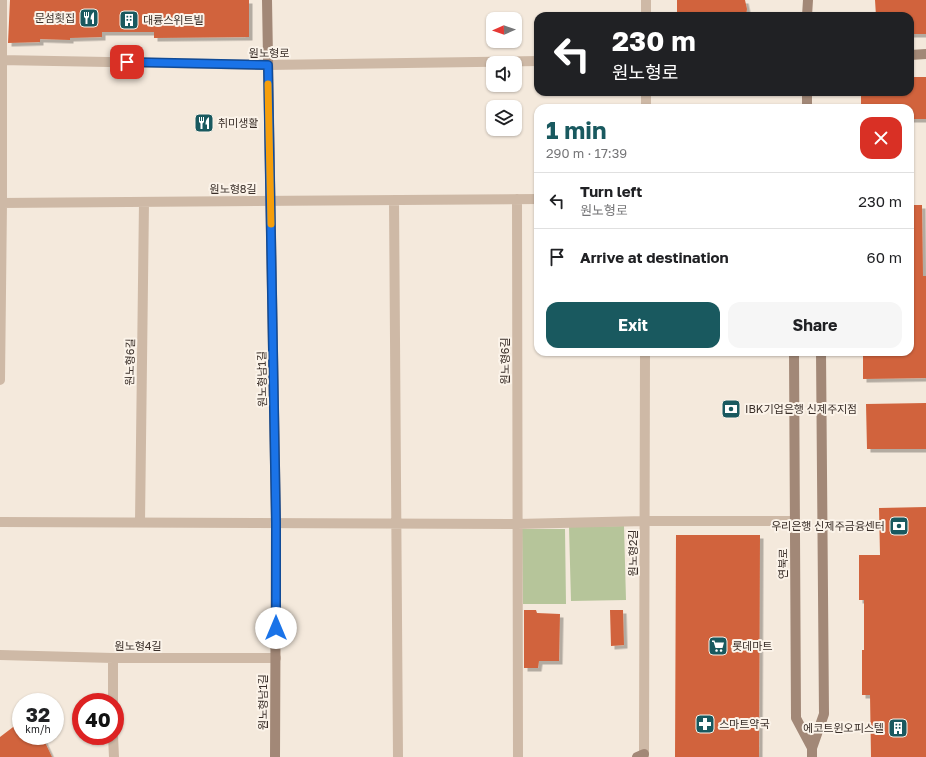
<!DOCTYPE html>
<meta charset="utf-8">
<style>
body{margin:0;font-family:"Golos Text","Noto Sans KR",sans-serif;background:#f6f6f6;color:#202124;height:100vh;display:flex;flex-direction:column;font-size:15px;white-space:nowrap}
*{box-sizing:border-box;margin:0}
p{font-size:13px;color:#757577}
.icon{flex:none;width:22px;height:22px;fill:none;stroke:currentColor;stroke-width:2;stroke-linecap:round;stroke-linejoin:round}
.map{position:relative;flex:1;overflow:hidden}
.sheet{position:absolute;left:534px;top:104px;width:380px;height:252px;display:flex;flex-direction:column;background:#fff;border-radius:12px;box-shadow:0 1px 3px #0004}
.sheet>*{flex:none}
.banner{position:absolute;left:534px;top:12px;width:380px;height:84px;border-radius:12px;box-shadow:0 1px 3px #0004;background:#202124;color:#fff;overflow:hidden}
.needle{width:26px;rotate:268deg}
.controls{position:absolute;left:486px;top:12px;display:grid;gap:8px}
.controls a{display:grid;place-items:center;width:36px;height:36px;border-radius:8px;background:#fff;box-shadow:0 1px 3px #0004;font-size:20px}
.speed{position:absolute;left:12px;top:693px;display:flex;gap:8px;font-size:20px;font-weight:700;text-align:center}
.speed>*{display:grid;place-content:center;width:52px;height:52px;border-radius:50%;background:#fff;box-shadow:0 1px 3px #0004;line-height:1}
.speed small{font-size:10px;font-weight:400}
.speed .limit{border:6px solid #d22;background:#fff;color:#111}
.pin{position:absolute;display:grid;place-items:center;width:34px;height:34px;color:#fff;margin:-17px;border-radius:8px;box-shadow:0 2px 6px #0006}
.me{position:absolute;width:44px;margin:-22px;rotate:0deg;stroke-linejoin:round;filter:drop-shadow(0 0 3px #0008)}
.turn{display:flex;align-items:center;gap:14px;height:84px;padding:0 12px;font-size:18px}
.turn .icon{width:52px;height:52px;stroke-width:2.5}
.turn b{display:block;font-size:28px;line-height:34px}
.round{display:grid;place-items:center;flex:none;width:42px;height:42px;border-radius:12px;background:#f6f6f6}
.head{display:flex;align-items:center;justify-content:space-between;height:68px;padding:0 12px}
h1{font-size:24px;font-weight:700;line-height:30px;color:#19595f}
.action{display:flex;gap:8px;margin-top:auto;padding:8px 12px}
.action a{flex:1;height:46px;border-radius:12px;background:#19595f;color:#fff;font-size:16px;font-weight:700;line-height:46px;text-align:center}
.action a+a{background:#f6f6f6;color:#202124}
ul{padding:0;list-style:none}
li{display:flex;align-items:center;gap:12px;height:56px;padding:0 12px;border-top:1px solid #e0e0e0}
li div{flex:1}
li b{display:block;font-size:15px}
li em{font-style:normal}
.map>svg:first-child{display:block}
.green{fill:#b6c59a}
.building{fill:#d1643d;filter:url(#shadow)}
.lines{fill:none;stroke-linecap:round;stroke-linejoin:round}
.street{stroke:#ceb9a6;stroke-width:10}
.secondary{stroke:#a28877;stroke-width:10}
.route-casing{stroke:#114b97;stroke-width:10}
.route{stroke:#1a73e8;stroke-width:7}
.slow{stroke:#f59e0b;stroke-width:7}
.labels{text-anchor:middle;stroke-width:4;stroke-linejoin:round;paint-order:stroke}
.poi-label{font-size:11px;fill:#392e28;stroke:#fbf3e9;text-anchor:start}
.street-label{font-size:11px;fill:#392e28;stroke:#fbf3e9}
</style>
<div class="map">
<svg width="926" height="757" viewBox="0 0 926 757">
<defs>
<filter id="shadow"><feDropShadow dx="3.5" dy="3.5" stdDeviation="0" flood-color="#0004"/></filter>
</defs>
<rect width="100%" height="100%" fill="#f4e9dc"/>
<path class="green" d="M624 526 626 600 571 601 569 527Z
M522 529H565L566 604H523Z"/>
<path class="building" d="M10 0H249V37L154 38V32H102V37L70 38V40L40 39V42L8 43Z
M677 0H745L747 9 746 16H677Z
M875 0H926V34H910V16H876Z
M910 77H926V119H910V108H861V92H910Z
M910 205H922L923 276H926V378L863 379V352H910Z
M926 403V449H867L866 404Z
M926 507V757H871L870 695H862V650H864V600H859V555H880L879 508Z
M676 535H760L759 757H675Z
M524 610H536L537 613 560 614 559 661H539L538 668H524Z
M610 610H623L624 645 611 646Z
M21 721V736H42L52 757H0V737Z"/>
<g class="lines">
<path class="street" d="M646 16V0
M0 60 268 65 538 61
M646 108V92
M517 199 518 757
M394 200 398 757
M0 203 538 199
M0 380 2 203V0
M0 522 517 524 645 521H795
M140 522 144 202
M0 655 113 658H276
M113 658V702
M113 736 114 757
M644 757 645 352"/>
<path class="secondary" d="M267 0 276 523 275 757
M807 16 808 0
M910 55 926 54
M807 92V108
M794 352 796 718 812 748
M637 757 644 754
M812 757V748L824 714 821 352"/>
</g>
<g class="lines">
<defs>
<path id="route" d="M127 62 268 65 276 523V628"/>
</defs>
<use href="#route" class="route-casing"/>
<use href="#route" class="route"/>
<path class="slow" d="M268 84 271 224"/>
</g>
<defs>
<symbol id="restaurant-square" viewBox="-11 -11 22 22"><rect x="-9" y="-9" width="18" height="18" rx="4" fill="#19595f" stroke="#fbf3e9"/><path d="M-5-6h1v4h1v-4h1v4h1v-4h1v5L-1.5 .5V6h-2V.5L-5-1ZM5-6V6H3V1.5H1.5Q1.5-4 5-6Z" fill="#fff"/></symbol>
<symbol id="building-square" viewBox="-11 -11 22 22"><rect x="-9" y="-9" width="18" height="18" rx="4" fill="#19595f" stroke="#fbf3e9"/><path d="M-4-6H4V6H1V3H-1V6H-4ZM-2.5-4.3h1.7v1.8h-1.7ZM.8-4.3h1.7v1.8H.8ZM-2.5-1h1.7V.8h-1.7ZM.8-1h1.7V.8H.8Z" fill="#fff"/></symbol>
<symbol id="bank-square" viewBox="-11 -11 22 22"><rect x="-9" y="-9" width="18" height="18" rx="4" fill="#19595f" stroke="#fbf3e9"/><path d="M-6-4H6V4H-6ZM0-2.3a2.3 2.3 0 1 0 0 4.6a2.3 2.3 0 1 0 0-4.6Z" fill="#fff"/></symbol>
<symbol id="supermarket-square" viewBox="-11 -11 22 22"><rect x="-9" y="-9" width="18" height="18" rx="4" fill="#19595f" stroke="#fbf3e9"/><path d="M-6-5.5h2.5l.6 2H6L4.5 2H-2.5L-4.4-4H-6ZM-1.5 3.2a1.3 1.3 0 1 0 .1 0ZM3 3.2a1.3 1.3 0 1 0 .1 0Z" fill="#fff"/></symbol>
<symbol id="pharmacy-square" viewBox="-11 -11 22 22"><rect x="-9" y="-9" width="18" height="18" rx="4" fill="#19595f" stroke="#fbf3e9"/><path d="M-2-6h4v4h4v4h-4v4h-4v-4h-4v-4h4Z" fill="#fff"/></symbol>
</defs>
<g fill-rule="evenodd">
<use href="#restaurant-square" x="78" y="7" width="22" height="22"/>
<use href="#building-square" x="118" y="9" width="22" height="22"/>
<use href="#restaurant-square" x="193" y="112" width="22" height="22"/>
<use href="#bank-square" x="720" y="398" width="22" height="22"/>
<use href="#bank-square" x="888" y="515" width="22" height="22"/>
<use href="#supermarket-square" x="707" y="635" width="22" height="22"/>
<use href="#pharmacy-square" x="694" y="713" width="22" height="22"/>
<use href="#building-square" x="887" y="717" width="22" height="22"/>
</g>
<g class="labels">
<g class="poi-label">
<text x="75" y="22" text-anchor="end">문섬횟집</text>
<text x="143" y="24">대륭스위트빌</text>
<text x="218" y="127">취미생활</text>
<text x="745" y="413">IBK기업은행 신제주지점</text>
<text x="885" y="530" text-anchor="end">우리은행 신제주금융센터</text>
<text x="732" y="650">롯데마트</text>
<text x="719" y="728">스마트약국</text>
<text x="884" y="732" text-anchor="end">에코트윈오피스텔</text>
</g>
<g class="street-label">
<text x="269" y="57">원노형로</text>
<text x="233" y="193">원노형8길</text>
<text transform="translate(505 361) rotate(-90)" y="4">원노형6길</text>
<text transform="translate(130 362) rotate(-89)" y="4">원노형6길</text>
<text transform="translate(262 379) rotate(-91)" y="4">원노형남1길</text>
<text transform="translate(633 553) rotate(-90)" y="4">원노형2길</text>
<text transform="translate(783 564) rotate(-90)" y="4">연북로</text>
<text x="138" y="650">원노형4길</text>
<text transform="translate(263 702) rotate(-90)" y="4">원노형남1길</text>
</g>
</g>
</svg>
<div class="controls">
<a><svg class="needle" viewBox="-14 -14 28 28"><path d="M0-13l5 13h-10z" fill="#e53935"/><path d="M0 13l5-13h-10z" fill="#757577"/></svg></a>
<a><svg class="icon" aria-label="sound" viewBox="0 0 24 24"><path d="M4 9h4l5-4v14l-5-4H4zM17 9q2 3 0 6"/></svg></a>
<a><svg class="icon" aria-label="layers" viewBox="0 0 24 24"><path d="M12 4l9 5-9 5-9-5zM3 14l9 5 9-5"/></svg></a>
</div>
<div class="speed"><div>32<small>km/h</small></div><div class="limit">40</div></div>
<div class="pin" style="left:127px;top:62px;background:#d93025"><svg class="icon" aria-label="arrive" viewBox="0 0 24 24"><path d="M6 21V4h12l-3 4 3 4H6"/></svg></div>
<svg class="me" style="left:276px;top:628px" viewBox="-20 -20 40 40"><circle r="19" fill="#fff"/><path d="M0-13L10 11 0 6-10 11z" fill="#1a73e8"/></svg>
<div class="banner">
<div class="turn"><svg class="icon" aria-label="left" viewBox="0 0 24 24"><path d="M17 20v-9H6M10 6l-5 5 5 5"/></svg><div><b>230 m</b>원노형로</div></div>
</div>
<section class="sheet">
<div class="head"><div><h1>1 min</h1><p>290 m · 17:39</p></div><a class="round" style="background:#d93025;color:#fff"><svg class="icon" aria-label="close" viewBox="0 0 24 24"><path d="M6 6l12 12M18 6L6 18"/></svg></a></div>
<ul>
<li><svg class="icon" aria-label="left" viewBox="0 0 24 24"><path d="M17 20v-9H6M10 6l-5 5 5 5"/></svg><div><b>Turn left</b><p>원노형로</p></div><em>230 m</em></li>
<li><svg class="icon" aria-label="arrive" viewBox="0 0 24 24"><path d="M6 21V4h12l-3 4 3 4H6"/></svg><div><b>Arrive at destination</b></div><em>60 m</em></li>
</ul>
<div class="action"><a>Exit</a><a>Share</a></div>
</section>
</div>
